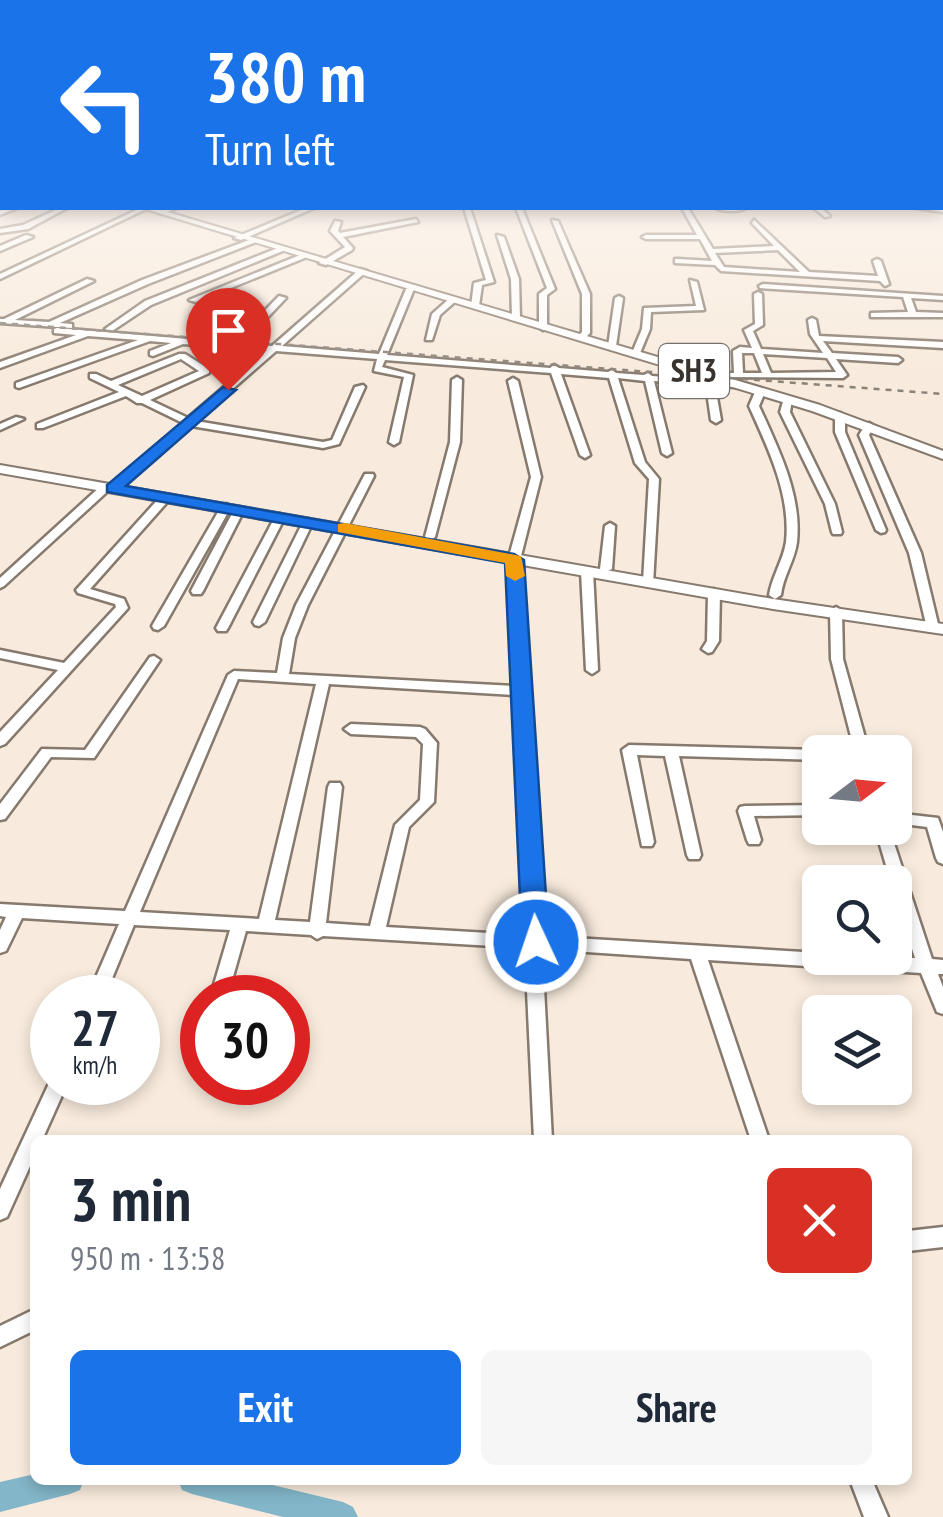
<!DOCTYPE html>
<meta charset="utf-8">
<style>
body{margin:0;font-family:"PT Sans Narrow",sans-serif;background:#f6f6f7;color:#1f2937;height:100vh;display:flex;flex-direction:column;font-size:38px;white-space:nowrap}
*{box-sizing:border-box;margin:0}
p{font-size:32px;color:#747a83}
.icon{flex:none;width:55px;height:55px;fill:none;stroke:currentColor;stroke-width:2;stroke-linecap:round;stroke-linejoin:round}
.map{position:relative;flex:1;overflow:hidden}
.panel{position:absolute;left:30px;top:1135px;width:882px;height:350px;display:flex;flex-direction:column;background:#fff;border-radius:15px;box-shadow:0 5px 15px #0003}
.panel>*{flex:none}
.top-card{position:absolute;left:0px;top:0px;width:945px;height:210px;box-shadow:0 5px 15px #0003;background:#1a73e8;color:#fff;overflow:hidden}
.needle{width:65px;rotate:74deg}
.controls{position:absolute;left:802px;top:735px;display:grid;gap:20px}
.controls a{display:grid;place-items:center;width:110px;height:110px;border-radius:15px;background:#fff;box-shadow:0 5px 15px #0003;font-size:50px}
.speed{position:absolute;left:30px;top:975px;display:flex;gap:20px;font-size:50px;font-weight:700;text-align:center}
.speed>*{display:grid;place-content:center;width:130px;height:130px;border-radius:50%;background:#fff;box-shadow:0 5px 15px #0003;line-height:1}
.speed small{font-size:25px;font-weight:400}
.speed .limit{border:15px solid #d22;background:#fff;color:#111}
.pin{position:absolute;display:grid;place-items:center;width:85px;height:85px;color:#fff;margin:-102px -42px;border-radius:50% 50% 50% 0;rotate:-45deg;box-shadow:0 0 10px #0007}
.pin .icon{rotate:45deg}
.me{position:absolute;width:110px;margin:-55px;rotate:357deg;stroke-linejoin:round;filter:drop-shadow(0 0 8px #0008)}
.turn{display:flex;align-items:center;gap:35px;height:210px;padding:0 40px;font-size:45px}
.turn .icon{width:130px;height:130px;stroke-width:2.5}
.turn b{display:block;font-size:70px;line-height:85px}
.round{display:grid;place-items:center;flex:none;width:105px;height:105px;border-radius:15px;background:#f6f6f7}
.head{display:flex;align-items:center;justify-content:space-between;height:170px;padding:0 40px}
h1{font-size:60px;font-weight:700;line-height:75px}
.action{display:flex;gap:20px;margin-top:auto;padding:20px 40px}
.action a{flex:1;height:115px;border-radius:15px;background:#1a73e8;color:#fff;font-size:40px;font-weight:700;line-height:115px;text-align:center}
.action a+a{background:#f6f6f7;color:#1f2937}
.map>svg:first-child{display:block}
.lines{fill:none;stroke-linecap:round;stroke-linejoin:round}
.river{fill:#82b6c8;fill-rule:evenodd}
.minor-casing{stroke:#86796d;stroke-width:5}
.major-casing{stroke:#86796d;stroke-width:4}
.minor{fill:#fff;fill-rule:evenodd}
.major{fill:#fff;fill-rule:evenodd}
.rail{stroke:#8a8279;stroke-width:2.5;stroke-dasharray:6 6;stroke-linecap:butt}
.route{fill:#1a73e8;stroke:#114b97;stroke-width:2.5}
.slow{fill:#f59e0b}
.labels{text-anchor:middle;stroke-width:9;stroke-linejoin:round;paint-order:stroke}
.shield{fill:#fff;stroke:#74706d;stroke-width:2.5}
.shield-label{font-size:32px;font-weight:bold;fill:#38332e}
</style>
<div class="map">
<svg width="943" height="1517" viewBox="0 0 943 1517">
<rect width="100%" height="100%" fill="#f8ebdd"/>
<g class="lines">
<path class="river" d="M35 1474V1480H84L80 1490 70 1494 0 1512V1482Z
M178 1480H252L343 1502 353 1507 358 1517H283L192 1494 182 1490Z"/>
<defs>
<path id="minor" d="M2 172V176L0 177V173Z
M2 187V191L0 192V188Z
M9 208H17L0 215V211Z
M60 208H67L28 229 0 233V229L23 225Z
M141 208 146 209 0 279V274Z
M169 208H178L161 214 158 212Z
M306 208H314L241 240 234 238Z
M464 208H470L494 282 482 285 479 306 475 308 471 306 474 283 486 280Z
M516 208H522L555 289 547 295V327L543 330 539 327V294L547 288Z
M682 208H688L713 249 774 246 752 223 754 220 809 272 878 276 873 261 877 259 881 261 889 284 885 286 880 281 721 271 715 265 675 263V259H678L712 261 700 239H646L642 237 646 235H697ZM778 250 800 272 724 267 715 253Z
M716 208H746C739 212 723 212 716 208Z
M814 208H821L830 216 825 217Z
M917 208H943V212Z
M416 219 418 222 343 237 353 248 352 250 326 265 319 263 345 247 330 231 335 221 341 222 338 231 340 233Z
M552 220 558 221 590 294V333L584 339 577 337 582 332V294Z
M26 235 33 237 0 251V246Z
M497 235 504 237 519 279 520 318 516 320 512 318 511 279Z
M249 240 256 242 148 284 60 323 72 324V328L0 323V319H4L87 279 94 281 15 320 49 322 142 280Z
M278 248 285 250 151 305 112 331 105 329 145 301Z
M300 255 307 257 196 302 189 300Z
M360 269 367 271 282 346 379 354 406 289 410 287 414 289 387 355 550 368 554 365 559 368 608 372 612 370 616 373 644 375 648 373 652 376 706 380 710 378 737 383V387L715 386 721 420 716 423 711 420 706 385 654 381 672 453 667 456 662 453 645 381 618 378 645 462 659 479 653 584H645L643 582 649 479 635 463 609 378 561 374 590 455 585 458 580 455 551 373 385 360 382 367 413 375 399 442 394 445 389 442 404 377 374 371 377 359 276 351 196 421 323 442 332 440 355 387 363 385 365 387 339 444 323 448 191 426 117 491 109 490 4 586 0 588V578L102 485 110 486 183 423 142 403H137L126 396 43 428H37V424L119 392 90 378V374H96L111 381 179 354H185L209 369V373L150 400 188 418 267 350 183 344 153 356 150 355V351L171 343 150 341 19 388 16 387V383L138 340 88 336 0 368V362L76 335 54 333V329L57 328 272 346ZM181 359 199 371 142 396 118 385Z
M690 280 697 282 704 310 651 312 650 329 640 353 633 355 632 353 642 329 644 308 696 306Z
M763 284 943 296V300L911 298 916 312 943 313V317H871V313L908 312 903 297 760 288 759 286Z
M758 292 762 294 763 325 753 331 761 349 823 353 810 334 808 320 812 318 816 320 819 336 943 342V348L823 341 832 353 898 357 902 360 898 363 836 359 847 375 843 378 719 377V373H734L733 351 740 347 752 348 744 330 755 324 754 294ZM742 353H754L762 373H743ZM763 354 827 358 836 372 771 373Z
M279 296 286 298 245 341H239V337Z
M619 296 623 298 616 346 612 349 608 346 615 298Z
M450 298 457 300 440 315 432 340H426L432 314Z
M457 377 462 380 460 442 435 537 430 540 425 537 450 442 452 380Z
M513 378 518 381 541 477 520 560 527 687 530 691 527 694 541 936 820 953V958H915L895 897V882H891L875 828H889L932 959 943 960V974H938L943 987V1014L937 1012 921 973 708 960 769 1140H751L691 959 542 949 552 1140H534L525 948 323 936 317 939 311 935 246 931 227 998H210L230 930 134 925 104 998H87L119 924 22 918 6 951 0 953V930L6 917 0 916V904L125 911 228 675 234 671 277 673 283 638 296 605 365 474H373L374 476 308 605 295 638 289 674 514 686 508 560 531 477 508 381ZM238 679 316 684 259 919 140 912ZM329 684 514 695 525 935 386 927 409 827 434 802 437 743 425 729 420 727 351 724 344 729 351 734 416 737 423 744 420 800 395 825 370 926 326 923 342 787 340 783H330L328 787 310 922 275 920Z
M760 389 765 392 759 406C778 448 802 495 797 542 795 560 783 576 781 595L775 599 769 595C772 576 783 561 786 542 791 495 768 448 749 406L755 392Z
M784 398 792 400 790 412 835 504 842 532 841 534H833L832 532 825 504 780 412Z
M840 413 845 416V432L886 530 885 532 881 533 876 530 835 432V416Z
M16 417 24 419 0 430V424Z
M869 423 874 426 869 435 921 553 939 628 937 631H929L927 628 909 553 859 435 866 424Z
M165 495 169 496V500L90 589 124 599 128 608 5 744 0 746V732L58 670 0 658V650L64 663 116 607 115 604 78 593 76 590 161 496Z
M226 504 231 507 164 626 158 630 154 629 152 626 221 507Z
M239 507 244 510 203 591 201 594H193L191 591 234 510Z
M280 514 285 517 228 628 226 631H218L216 628 275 517Z
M308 519 313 522 265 622 259 626 255 625 253 622 303 522Z
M610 523 615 526 612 569 606 572 600 569 605 526Z
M587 568 593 571 598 670 592 674 586 670 581 571Z
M714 589 720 593 719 641 712 652 708 653 702 649 707 641 708 593Z
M836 607 842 611 843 659 869 752H855L831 659 830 611Z
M154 656 160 660 94 758 51 757 5 819 0 820V804L42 749 85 750 150 657Z
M629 745 820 750 825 752H820V760L679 756 701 855 699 859H689L687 855 665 756 637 755 654 842 652 846H642L622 750Z
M820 805V815L754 816 761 840 759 844H749L747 840 738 811 740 807 745 806Z
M895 813 938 818 943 832V864L938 862 936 858 927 827 895 823Z
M52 1077V1082H68L42 1140H35V1155L7 1217 0 1220V1189Z
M943 1227V1247L908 1251V1231Z
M35 1309V1330L0 1347V1326Z
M850 1480H872L888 1517H864Z"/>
<path id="major" d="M142 208H154L820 405 943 451V459L812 411Z
M0 465 773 599 943 624V634L773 609 0 473Z"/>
</defs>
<use href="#minor" class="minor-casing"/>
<use href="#major" class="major-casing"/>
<use href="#minor" class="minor"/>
<use href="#major" class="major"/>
<path class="rail" d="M0 323 943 394"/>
</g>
<linearGradient id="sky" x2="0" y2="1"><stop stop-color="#7fb5db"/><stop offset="0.44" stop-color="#fcf6f0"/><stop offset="1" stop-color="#fcf6f0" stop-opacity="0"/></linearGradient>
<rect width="943" height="381" fill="url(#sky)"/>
<path class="route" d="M223 387 236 390 126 486 514 554 524 560 549 942 545 950H526L522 942 505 563 107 492V485Z"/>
<path class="slow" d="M345 523 521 556 525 576 515 581 506 576 505 563 338 532V524Z"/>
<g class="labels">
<rect class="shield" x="659" y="344" width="70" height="54" rx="8"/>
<g class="shield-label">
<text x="694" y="382">SH3</text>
</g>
</g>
</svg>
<div class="controls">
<a><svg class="needle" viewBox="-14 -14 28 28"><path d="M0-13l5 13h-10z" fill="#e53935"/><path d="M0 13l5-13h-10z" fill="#747a83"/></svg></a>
<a><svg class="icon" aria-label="search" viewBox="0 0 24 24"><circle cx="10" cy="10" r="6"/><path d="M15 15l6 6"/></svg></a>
<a><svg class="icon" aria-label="layers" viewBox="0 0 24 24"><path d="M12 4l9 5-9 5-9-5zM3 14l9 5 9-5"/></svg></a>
</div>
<div class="speed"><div>27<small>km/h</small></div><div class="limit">30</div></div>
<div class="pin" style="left:228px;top:390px;background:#d93025"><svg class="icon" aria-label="arrive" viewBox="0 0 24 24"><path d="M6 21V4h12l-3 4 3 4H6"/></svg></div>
<svg class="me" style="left:536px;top:942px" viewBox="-20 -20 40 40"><circle r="17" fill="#1a73e8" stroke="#fff" stroke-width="3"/><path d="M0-11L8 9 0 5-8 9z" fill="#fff"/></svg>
<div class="top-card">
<div class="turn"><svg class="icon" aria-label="left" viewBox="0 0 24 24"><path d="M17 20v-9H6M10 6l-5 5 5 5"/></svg><div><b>380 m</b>Turn left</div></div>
</div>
<section class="panel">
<div class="head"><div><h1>3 min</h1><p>950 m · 13:58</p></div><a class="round" style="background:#d93025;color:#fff"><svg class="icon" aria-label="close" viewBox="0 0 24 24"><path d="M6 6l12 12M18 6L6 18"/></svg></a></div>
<div class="action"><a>Exit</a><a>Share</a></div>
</section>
</div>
